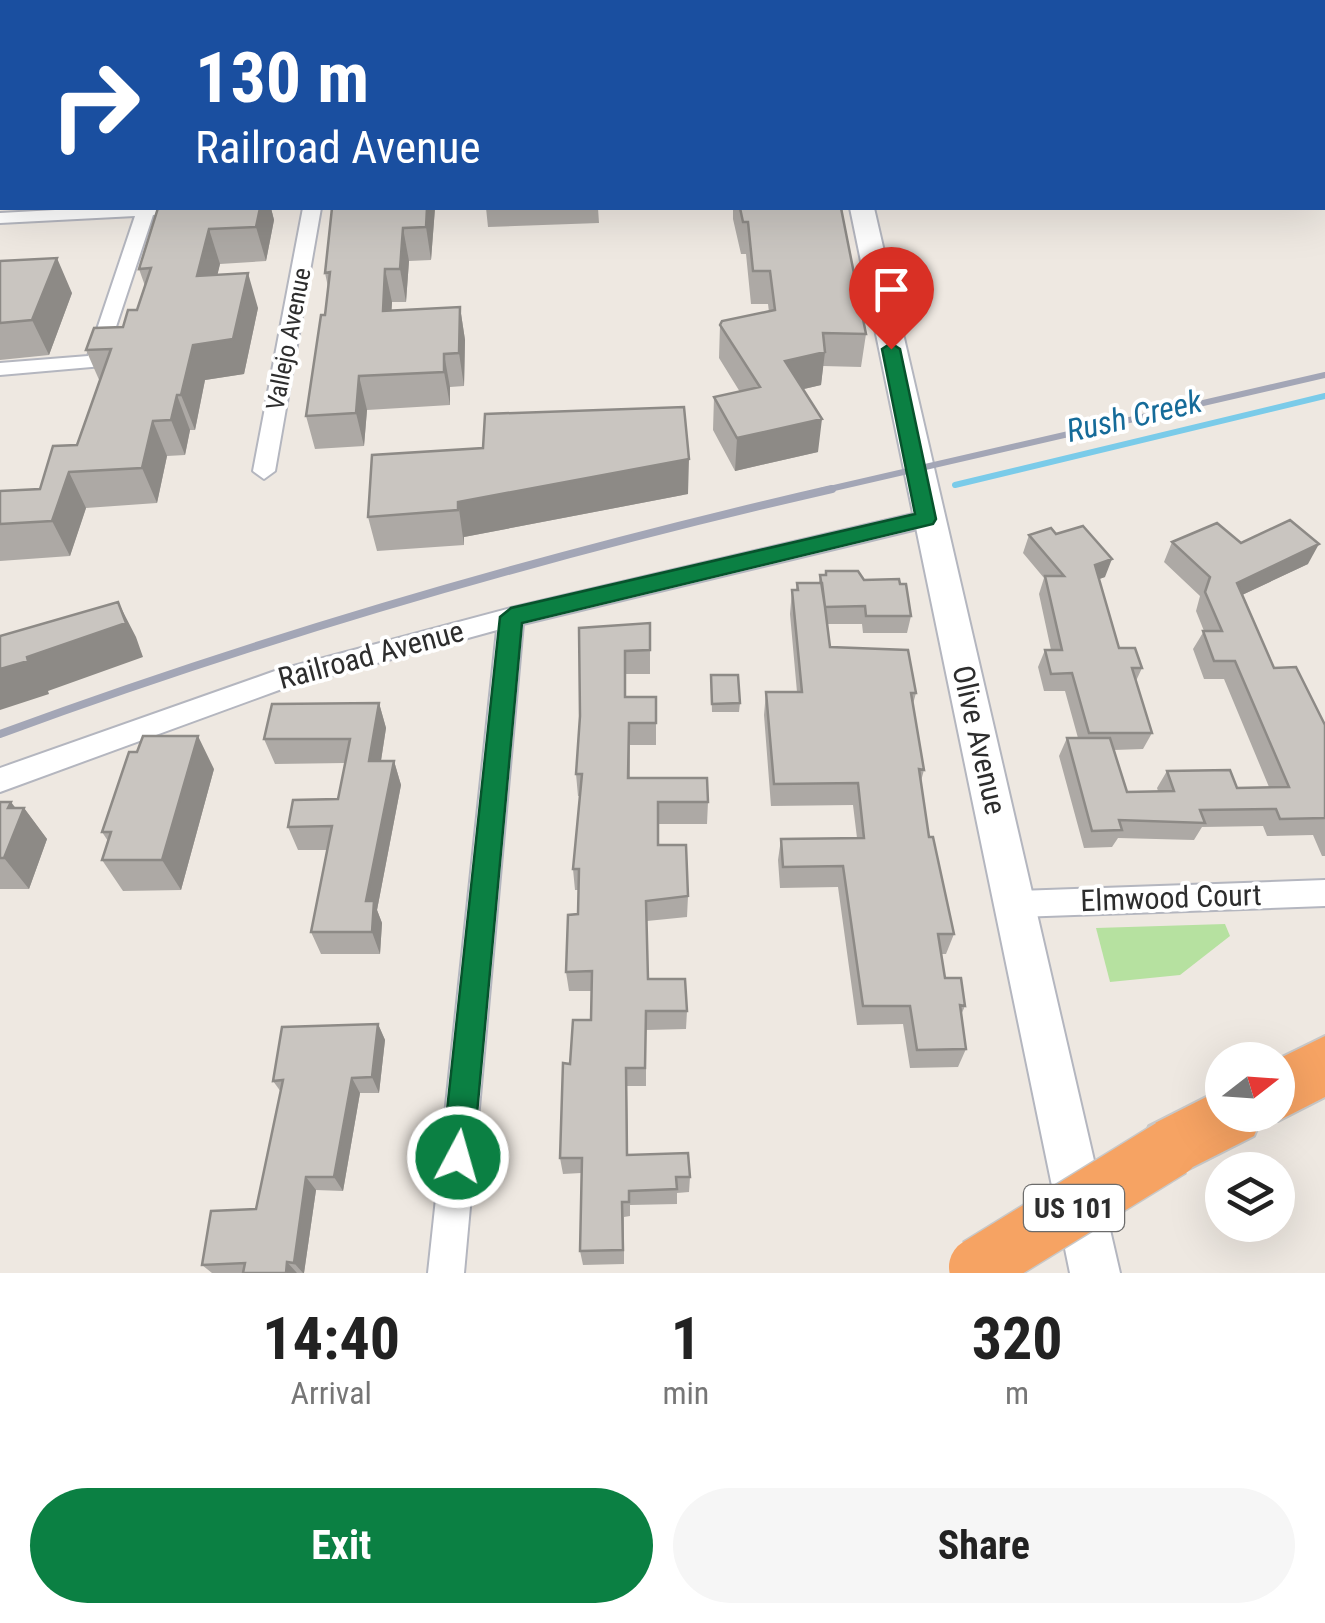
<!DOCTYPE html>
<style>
body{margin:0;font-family:"Roboto Condensed",sans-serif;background:#f6f6f6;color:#222;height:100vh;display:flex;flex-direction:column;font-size:38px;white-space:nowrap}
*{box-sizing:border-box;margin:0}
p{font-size:32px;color:#767676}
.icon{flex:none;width:55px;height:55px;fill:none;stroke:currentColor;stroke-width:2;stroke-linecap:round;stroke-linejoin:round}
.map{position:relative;height:1273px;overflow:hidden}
.panel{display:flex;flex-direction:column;background:#fff;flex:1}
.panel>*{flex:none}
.banner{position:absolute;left:0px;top:0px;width:1325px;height:210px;box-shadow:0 10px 40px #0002;background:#1a4fa0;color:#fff;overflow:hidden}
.needle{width:65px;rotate:73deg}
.fabs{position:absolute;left:1205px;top:1042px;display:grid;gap:20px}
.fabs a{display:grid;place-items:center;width:90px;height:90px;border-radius:50%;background:#fff;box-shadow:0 10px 40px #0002;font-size:50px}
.pin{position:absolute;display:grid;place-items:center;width:85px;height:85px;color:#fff;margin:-102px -42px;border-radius:50% 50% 50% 0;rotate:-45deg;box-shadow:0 0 10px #0007}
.pin .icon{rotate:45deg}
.me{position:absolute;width:110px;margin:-55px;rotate:6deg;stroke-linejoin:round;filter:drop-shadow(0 0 8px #0008)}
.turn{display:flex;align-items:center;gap:35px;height:210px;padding:0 30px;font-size:45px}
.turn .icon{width:130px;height:130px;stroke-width:2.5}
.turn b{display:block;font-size:70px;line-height:85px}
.eta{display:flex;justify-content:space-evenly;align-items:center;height:170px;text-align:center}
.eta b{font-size:60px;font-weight:700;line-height:70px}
.cta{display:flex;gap:20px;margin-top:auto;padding:20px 30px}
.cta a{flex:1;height:115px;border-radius:60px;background:#0b8043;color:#fff;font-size:40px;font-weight:700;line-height:115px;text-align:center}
.cta a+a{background:#f6f6f6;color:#222}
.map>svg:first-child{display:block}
.green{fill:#b6e1a0}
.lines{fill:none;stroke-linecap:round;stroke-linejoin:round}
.stream{stroke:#7acbe9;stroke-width:6}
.street-casing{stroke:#b4b6bf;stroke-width:4}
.secondary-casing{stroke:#b4b6bf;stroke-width:4}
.highway-casing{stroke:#c8c8c8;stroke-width:4}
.street{fill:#fff;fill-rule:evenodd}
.secondary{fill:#fff;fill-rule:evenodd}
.highway{fill:#f6a363;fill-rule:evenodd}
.rail-far1{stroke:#a3a6b6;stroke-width:6}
.rail{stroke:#a3a6b6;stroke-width:8}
.highway-bridge-casing{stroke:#c8c8c8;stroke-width:61;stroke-linecap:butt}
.highway-bridge{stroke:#f6a363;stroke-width:58}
.wall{fill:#ada9a5}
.shaded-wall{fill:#8d8a86}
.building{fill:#c9c5c0;stroke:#8d8a86;stroke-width:2.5}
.route{fill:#0b8043;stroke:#07532c;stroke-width:2.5}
.labels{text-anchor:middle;stroke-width:8;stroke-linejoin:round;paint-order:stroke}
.far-street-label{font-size:25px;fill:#2d2d2d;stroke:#fff}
.shield{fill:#fff;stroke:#6c6c6c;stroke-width:2.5}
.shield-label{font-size:28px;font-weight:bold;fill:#2d2d2d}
.street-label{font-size:30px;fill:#2d2d2d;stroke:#fff}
.water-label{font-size:32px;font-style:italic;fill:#156b99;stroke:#fff}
</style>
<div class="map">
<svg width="1325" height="1273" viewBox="0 0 1325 1273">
<rect width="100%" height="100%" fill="#eee8e1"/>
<path class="green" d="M1225 924 1230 936 1180 975 1110 982 1096 928Z"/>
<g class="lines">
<path class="stream" d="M955 485 1325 396"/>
<defs>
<path id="street" d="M346 0H360V2H346Z
M808 0H822L823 2H809Z
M1136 0H1151L1152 2H1138Z
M92 208H186L177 213 153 215 103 366 0 375V363L88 356 135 216 0 223V213Z
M303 208H321L275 471 264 479 253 471Z
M926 511 934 513 937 519 934 525 523 624 464 1273H428L497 630 279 690 0 792V768L275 671 511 608Z
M1325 880V906L1018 917 1008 913 1003 904 1008 895 1018 891Z"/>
<path id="secondary" d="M1322 51H1325V63H1322Z
M0 54H2V66H0Z
M1322 78H1325V92H1322Z
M850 208H874L1120 1273H1070Z"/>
<path id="highway" d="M1325 1036V1097L1278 1121 1265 1115H1278L1276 1060Z
M1222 1089V1115H1263L1254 1136 1171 1178 1149 1170 1141 1148 1149 1126Z"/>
</defs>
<use href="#street" class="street-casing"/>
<use href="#secondary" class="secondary-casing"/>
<use href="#highway" class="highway-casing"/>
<use href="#street" class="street"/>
<use href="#secondary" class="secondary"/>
<use href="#highway" class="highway"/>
<path class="rail-far1" d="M821 491 1325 375"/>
<path class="rail" d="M0 734C272 634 549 554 832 489"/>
<defs>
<path id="highway-bridge" d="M978 1267 1171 1148"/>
</defs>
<use href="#highway-bridge" class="highway-bridge-casing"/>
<use href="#highway-bridge" class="highway-bridge"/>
</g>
<path class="wall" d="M38 0H214L212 2H37Z
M371 0H560V2H370Z
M908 0H958L960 2H909Z
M1012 0H1133L1132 2H1013Z
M1186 0H1325V37H1322V2H1188Z
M158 208H271L274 220 266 261 220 264 217 275 258 308 244 374 205 380 195 430H190L185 455 167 456 157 503 86 508 70 556 0 561V491L40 489 77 445 100 382 86 350 123 327 137 310 145 286 139 269Z
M332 208H435L431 260 409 261 406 302H392L391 311 460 307 465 340 464 386 450 387V405L367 410 364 446 315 449 306 416 325 315 328 287 325 273Z
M486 208H598L599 223 488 227Z
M733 208H843L842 213 866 334 861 367 823 366 821 385 804 389 818 452 735 471 713 430 714 397 740 392 719 358 720 325 769 312 768 304H751L746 254H741L733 219Z
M0 261 72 293 49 355 0 360Z
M688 494 464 537V545L377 551 368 517Z
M1056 534 1105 577 1099 579 1119 648 1142 668 1136 681 1152 733 1143 749 1114 750 1127 792 1158 791 1157 788 1167 771 1237 788 1269 787 1224 679H1204L1193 649 1204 631 1196 611 1200 596 1164 562 1172 542 1241 543 1308 564 1242 595 1274 668 1325 725V856H1322L1313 835 1267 836 1263 826 1202 827 1194 840 1118 838 1112 847 1084 848 1059 756 1067 738H1078L1065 691H1044L1038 667 1045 650H1051L1039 594 1044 578 1023 553 1029 535Z
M826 571 864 580 911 616 907 633H863L862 624H827L830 647 916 693 913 704 924 770 921 781 929 837 954 934 946 954H941L945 978 965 1006 961 1015 966 1049 958 1067 910 1068 903 1024 857 1025 838 887 780 888 778 860 781 839 857 838 853 805 771 806 764 715 766 692H797L790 614 792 590H796L797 583H819L820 575H825Z
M650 623V674H626V697H656V745H630V778L708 802 707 824H658V845L688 896 687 917 647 921 648 979 687 1011 686 1029 646 1030V1086H627L628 1155 690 1177 689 1192 677 1193V1204L630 1205V1216L624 1217V1264L583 1265 580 1251 581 1173 563 1174 560 1158 570 1064 591 1020 592 991H569L566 972 578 914 579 890H575L573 869 580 796H578L576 774 580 716 579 628Z
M711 675 740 703 739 712H712Z
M379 703 386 728 381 761H394L401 785 377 910 382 923 380 954H321L311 932 327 850H298L288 827 338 799 345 763 275 764 264 739Z
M214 769 181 890 123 891 102 860 108 841 102 832Z
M0 802 15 808H24L47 839 29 889H0Z
M378 1024 385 1040 379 1093H360L343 1191 316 1190 304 1273H212L202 1265 256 1209 281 1092 273 1081Z"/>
<path class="shaded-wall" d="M194 0H214L212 2H195Z
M272 0H291L290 2H272Z
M478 0H510V2H473Z
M260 208H271L274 220 266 261 256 227Z
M427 208H435L431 260 426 227Z
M403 228 409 261 406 302 400 269Z
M209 229 220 264 209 311 197 276Z
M57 258 72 293 49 355 32 320Z
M385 269 392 302 390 344 383 311Z
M248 273 258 308 244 374 205 380 195 430 181 395 193 345Z
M460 307 465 340 464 386 459 353Z
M825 352 821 385 782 394 785 361Z
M444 354 450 387V405L444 372Z
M359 376 367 410 364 446 356 413Z
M177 395 190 430 185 455 171 420Z
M822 419 818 452 735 471 737 438Z
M153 421 167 456 157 503 142 468Z
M689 459 688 494 464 537V545L458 502Z
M69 472 86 508 70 556 52 521Z
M1319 544 1308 564 1227 602 1237 583Z
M1112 559 1105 577 1088 583 1095 565Z
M118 602 136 637 143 657 48 691 49 694 0 710V669L27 657Z
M379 703 386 728 377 786 369 761Z
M198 736 214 769 181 890 162 860Z
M394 761 401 785 377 910 382 923 380 954 372 932 366 901Z
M11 802 21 815 24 808 47 839 29 889 4 858 8 808Z
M378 1024 385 1040 379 1093 372 1077Z
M352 1078 360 1093 343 1191 334 1177Z
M306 1177 316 1190 304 1273H303L294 1263Z
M287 1262 297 1273H286Z"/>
<path class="building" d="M38 0H119L118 2H37Z
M241 0H272V2H240Z
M371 0H478L473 2H370Z
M926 0H958L960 2H927Z
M1026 0H1055L1056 2H1027Z
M1201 0H1325V17H1322V2H1203Z
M158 208H260L256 227 209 229 197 276 248 273 233 339 193 345 181 395H177L171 420 153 421 142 468 69 472 52 521 0 524V491L40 489 53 446 77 445 111 349 86 350 94 328 123 327 128 310H137L151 268 139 269Z
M332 208H427L426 227 403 228 400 269H385L383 311 460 307 459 353 444 354V372L359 376 356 413 306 416 321 315H325L330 272 325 273Z
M740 208H841L866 334 823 333 825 352 785 361 822 419 737 438 714 397 760 387 720 325 722 321 775 310 770 271H753L748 222H743Z
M57 258 32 320 0 323V261Z
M684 407 689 459 458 502V510L368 517 372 455 483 448 485 414Z
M1290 520 1319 544 1237 583 1274 668 1296 667 1325 725V818L1280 819 1276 809 1200 810 1205 823 1119 820 1122 830 1092 831 1067 738H1110L1127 792 1174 791 1167 771 1230 770 1237 788 1289 787 1235 661H1214L1203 631H1222L1205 592 1210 577 1172 542 1217 523 1241 543Z
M1083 526 1112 559 1095 565 1119 648H1135L1142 668H1132L1152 733H1089L1072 673 1051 674 1045 650H1062L1045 576H1064L1029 535 1051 528 1056 534Z
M826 571H858L864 580 899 579 900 584H906L911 616H866L865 606 825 607 820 575H826Z
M797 583H822L830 647 908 650 916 693H911L924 770 919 769 929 837H933L954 934H938L945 978H961L965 1006 960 1005 966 1049 917 1050 910 1006H863L843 866 783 867 781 839 864 838 858 783 774 784 766 692H802L792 590H798Z
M118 602 126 623 27 657 28 661 0 669V636Z
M650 623V650L625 651V697H656V723H629L628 778H707L708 802H658V845H686L688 896 646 901 648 979H685L687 1011H646L645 1068H626L627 1155 688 1153 690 1177H676L677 1189 629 1191V1202H622L623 1250 580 1251 582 1158H560L563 1063 570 1064 573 1020H591L592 971 566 972 568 915 578 914 579 869H573L582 774H576L580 716 579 628Z
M711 675H738L740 703 712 704Z
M379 703 369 761H394L366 901H374L372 932H311L332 826 288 827 293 800 338 799 350 739H264L272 704Z
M143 736H198L162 860H102L111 832H102L129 752H137Z
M0 802H11L8 808H24L4 858H0Z
M378 1024 372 1077 352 1078 334 1177H306L294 1263 287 1262 286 1273H243L245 1263 202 1265 211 1211 256 1209 283 1080 273 1081 282 1027Z"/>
<path class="route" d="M891 343 900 349 936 519 933 524 522 623 473 1157 468 1168 458 1173 447 1168 442 1157 500 617 511 608 915 514 882 349Z"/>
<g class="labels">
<g class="far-street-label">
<text transform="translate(288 339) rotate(-79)" y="9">Vallejo Avenue</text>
</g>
<rect class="shield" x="1024" y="1185" width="100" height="46" rx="8"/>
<g class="shield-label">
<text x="1074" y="1218">US 101</text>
</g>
<g class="street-label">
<text transform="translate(371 655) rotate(-15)" y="10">Railroad Avenue</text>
<text transform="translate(979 740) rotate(77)" y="10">Olive Avenue</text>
<text transform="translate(1171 898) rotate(-2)" y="10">Elmwood Court</text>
</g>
<g class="water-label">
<text transform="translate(1134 416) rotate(-13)" y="11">Rush Creek</text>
</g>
</g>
</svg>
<div class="fabs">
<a><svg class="needle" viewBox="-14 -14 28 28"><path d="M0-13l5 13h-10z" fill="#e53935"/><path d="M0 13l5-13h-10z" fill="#767676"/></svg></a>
<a><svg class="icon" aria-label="layers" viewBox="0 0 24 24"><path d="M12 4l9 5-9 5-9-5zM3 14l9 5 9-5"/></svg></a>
</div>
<div class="pin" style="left:891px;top:349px;background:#d93025"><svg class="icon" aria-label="arrive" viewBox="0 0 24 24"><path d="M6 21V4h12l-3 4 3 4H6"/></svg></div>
<svg class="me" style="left:458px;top:1157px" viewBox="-20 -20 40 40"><circle r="17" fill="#0b8043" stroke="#fff" stroke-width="3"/><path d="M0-11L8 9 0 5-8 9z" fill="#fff"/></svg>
<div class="banner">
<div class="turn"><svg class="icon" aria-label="right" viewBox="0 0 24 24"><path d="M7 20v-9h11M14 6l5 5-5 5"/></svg><div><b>130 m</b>Railroad Avenue</div></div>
</div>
</div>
<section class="panel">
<div class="eta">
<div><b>14:40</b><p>Arrival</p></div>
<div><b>1</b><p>min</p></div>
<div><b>320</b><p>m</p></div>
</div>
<div class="cta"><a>Exit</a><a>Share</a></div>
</section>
